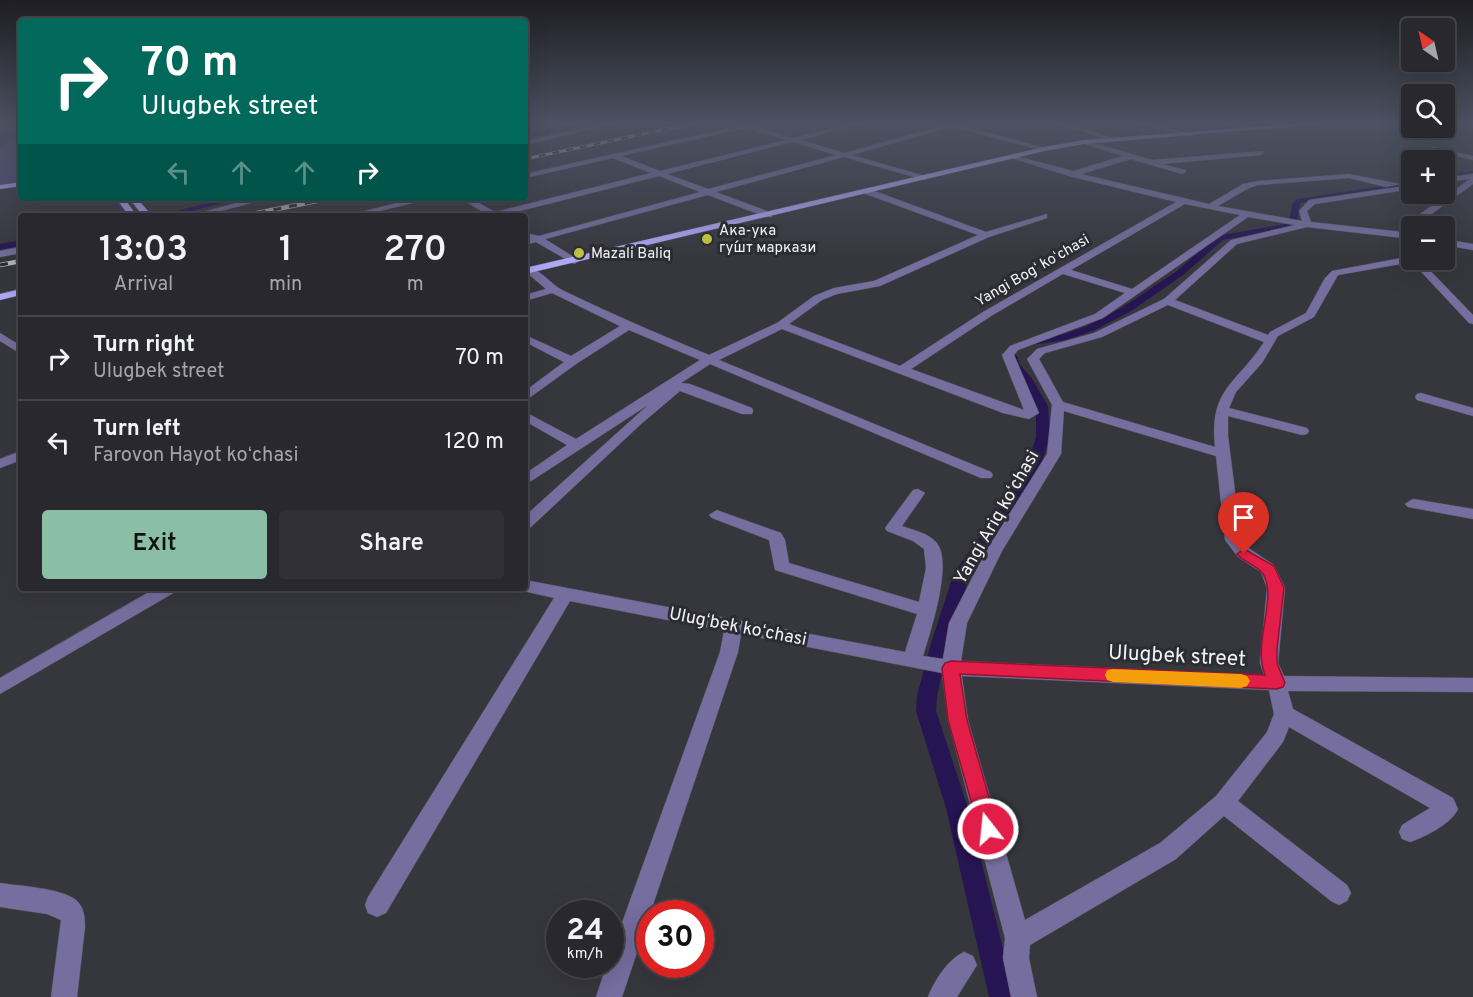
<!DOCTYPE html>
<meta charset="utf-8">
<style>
body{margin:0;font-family:Overpass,sans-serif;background:#303036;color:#f1f3f6;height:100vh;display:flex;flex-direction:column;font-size:22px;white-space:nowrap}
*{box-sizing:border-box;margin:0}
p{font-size:20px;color:#a5a6aa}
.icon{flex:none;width:33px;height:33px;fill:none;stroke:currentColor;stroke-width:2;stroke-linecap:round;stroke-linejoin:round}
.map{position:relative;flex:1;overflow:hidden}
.panel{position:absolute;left:18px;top:213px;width:510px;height:378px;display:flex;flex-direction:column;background:#28282e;border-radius:6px;box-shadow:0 6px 24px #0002,0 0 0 2px #44444a}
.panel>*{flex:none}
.guide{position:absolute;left:18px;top:18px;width:510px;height:183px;border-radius:6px;box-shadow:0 6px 24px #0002,0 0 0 2px #44444a;background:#00695c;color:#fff;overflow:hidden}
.needle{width:39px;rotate:326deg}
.buttons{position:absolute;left:1401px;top:18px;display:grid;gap:12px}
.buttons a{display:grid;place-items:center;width:54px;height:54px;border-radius:6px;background:#28282e;box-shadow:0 6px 24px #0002,0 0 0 2px #44444a;font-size:30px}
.speed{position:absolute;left:546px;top:900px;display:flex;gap:12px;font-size:30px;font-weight:700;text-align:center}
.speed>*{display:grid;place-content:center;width:78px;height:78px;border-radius:50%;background:#28282e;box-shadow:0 6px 24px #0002,0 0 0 2px #44444a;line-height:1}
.speed small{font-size:15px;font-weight:400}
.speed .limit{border:9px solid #d22;background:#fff;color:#111}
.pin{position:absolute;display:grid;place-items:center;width:51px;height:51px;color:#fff;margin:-62px -26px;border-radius:50% 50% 50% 0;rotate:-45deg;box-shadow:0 0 6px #0007}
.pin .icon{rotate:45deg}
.me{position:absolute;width:66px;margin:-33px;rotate:344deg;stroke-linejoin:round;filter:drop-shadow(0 0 4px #0008)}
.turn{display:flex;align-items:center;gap:21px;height:126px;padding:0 24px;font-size:27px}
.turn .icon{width:78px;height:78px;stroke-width:2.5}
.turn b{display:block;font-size:42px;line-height:51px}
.lanes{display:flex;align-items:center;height:57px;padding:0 24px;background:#0003;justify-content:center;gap:30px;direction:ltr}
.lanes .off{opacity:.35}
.eta{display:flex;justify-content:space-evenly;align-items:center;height:102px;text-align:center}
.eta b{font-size:36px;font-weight:600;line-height:42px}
.button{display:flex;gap:12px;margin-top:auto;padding:12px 24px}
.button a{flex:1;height:69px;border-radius:6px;background:#8abfa5;color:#111;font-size:24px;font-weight:600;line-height:69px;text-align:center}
.button a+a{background:#303036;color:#f1f3f6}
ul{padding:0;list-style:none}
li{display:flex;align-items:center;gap:18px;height:84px;padding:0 24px;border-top:2px solid #44444a}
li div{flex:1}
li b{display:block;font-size:22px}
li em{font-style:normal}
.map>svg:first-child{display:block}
.green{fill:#51497b}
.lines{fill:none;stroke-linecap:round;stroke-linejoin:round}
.canal{fill:#261453;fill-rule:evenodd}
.minor-casing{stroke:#54545b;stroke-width:1}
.major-casing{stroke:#54545b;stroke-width:1}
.minor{fill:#756e9f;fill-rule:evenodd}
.major{fill:#b2a6f7;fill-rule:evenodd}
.rail-far1-casing{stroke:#b4b4b9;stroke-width:3}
.rail-casing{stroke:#b4b4b9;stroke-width:4.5}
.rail-far1{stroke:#2c2c33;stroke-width:2;stroke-dasharray:7;stroke-linecap:butt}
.rail{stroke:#2c2c33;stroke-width:3;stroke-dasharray:8;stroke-linecap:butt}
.route{fill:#e11d48;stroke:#92132f;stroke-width:1.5}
.slow{fill:#f59e0b}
.poi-dot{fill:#bdbf43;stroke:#2c2c33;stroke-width:2}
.labels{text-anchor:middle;stroke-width:6;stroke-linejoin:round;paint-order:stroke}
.far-poi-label{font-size:15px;fill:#f2f2f7;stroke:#2c2c33;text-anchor:start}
.far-street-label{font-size:15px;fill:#f2f2f7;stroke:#2c2c33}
.street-label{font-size:18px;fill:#f2f2f7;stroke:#2c2c33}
.near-street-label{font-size:21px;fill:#f2f2f7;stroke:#2c2c33}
</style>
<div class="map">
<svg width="1473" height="997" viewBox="0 0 1473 997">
<rect width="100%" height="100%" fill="#36363d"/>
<path class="green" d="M21 138V181L0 184V146L12 140Z"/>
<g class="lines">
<path class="canal" d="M580 123H590L525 139V135Z
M1473 171V175L1444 179V175Z
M1412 181V185L1302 203 1300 205 1297 222 1291 228 1223 240 1183 275 1131 311 1095 330 1066 340 1031 345 1025 342 1031 339 1064 334 1087 326 1123 307 1177 271 1217 236 1285 224 1289 221 1292 204 1297 199Z
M228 198H243L171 216H156Z
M21 240V246L0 250V244Z
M1013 355 1017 356 1020 365 1031 377 1048 406 1050 437 1038 473 970 574 949 643 937 696 936 711 968 808 1015 997H989L946 808 916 711 917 696 931 643 954 573 1024 473 1036 437V406L1022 382 1008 366 1007 359Z"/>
<defs>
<path id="minor" d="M609 123H619L525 145V141Z
M752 123H762L754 126 793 138 855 123H864L801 140 844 153 945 125 946 123H963L960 125 1048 149 1044 151 952 127 851 155 925 176V180L844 157 716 192 772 213V217H766L708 195 545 239 577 259 579 261 574 264 536 242 525 245V239L530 238V234L539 236 700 192 659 176 500 216H485L486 214 460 198H470L495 212 651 173 613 158 525 178V174ZM746 128 786 140 660 171 621 156ZM793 142 836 155 708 189 667 174Z
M1052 123 1086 128 1116 140 1111 141 1082 131Z
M1134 123H1145L1194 134 1191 136Z
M1225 123H1234L1252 129 1249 131Z
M1084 140 1152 160 1264 151 1261 155 1162 164 1185 170 1186 172 1182 174 1131 159 1081 174 1209 204 1243 184 1258 181 1349 174 1400 184 1386 187 1349 178 1258 185 1249 188 1218 206 1302 221 1299 211 1309 200 1412 185V189L1315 204 1307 211 1311 222 1412 233V239L1307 227 1237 244 1175 300 1268 335 1270 332 1306 313 1325 278 1332 271 1412 256V260H1420L1473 315V324L1469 323 1412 262 1338 275 1314 317 1278 336 1262 363 1236 392 1229 408 1307 428 1309 431 1307 434 1302 435 1228 416V436L1241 539 1250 549 1274 565 1285 588 1278 663 1284 676 1473 678V692L1288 691 1293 709 1453 798 1458 809C1451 824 1425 837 1410 842L1402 839 1399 832 1402 825 1430 808 1289 727 1283 742 1238 801 1347 885 1351 893 1347 901 1339 905 1331 901 1224 816 1176 859 1030 945 1029 958 1037 997H1011L1003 958 1005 938 948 720 942 673 741 634 738 652 622 997H596L607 964H610V956L720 652 724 631 570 601 386 913 377 917 368 913 365 905 368 897 554 598 519 590 518 588H525V580L905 652 917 614 775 570 769 540 712 518 709 515 717 510 722 512 781 533 785 540 789 563 919 602 926 568 924 549 913 541 887 531 885 528 913 490 918 489 925 493 902 526C913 530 928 533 936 542 954 562 930 632 923 656L943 659 949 623 986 551 1047 454 1052 405 1027 359 1037 349 1094 333 1164 299 1231 240 1295 225 1248 217 1103 318 1018 350 1014 355 1039 413 1029 419 1003 413 782 329 719 360 991 472 993 475 991 478H981L710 364 681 383 690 384 752 408 753 411 752 414H742L680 391 641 424 531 527 525 529V516L648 405 525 485V474L567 445 525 421V412L576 439 700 360 629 330 576 364 525 401V391L564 362 525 342V335L571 356 620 326 552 293 525 301V295L546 289 526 272V268C538 266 552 286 564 291 612 314 660 335 709 355L777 323 814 296 834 288 874 281 978 235 863 193V189H869L986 232 1047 214V218L989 237 880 286 837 294 822 300 789 324 900 366 983 312 1176 202 1069 176 1008 157 1012 155 1073 171 1123 156 1082 143ZM1185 204 1240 215 1132 289 1071 270ZM1063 274 1125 293 1095 314 1010 346 1002 355 1024 410 911 369 991 316ZM1168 305 1264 342C1236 385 1209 388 1215 447L1063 402 1039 359 1045 353 1102 337ZM1064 411 1216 456 1225 540 1238 557 1261 572 1267 588 1260 663 1264 675 961 661 967 623 1002 551 1061 454ZM962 676 1269 690 1274 714 1267 732 1216 796 1160 843 1025 920 968 720Z
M1433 147 1473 156V160L1431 150Z
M1473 174V184L1426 218 1419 226 1412 227 1420 214 1470 179 1444 182V178Z
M256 198H270L202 216H187Z
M418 198H433L359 216H344Z
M1444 239 1473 244V250L1444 245Z
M21 247V253L0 257V251Z
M0 333 21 346V354L0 341Z
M1421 393 1473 408V416L1417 400 1415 397 1417 394Z
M21 451V460L0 468V459Z
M1413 499 1473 509V519L1408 507 1405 504Z
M156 588H178L175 592 0 694V678Z
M0 883C19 886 61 888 76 900 84 907 85 917 85 927L77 997H51L61 920 47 914 0 907Z
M964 952 973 956 977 965 957 997H928C934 981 948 959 964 952Z"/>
<path id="major" d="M1309 123H1332L1084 144 1044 151 525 274V268L1044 147 1084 140Z
M21 182V186L0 189V185Z
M116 198H124L137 216H129Z
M129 198H137L152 216H143Z
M21 289V295L0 300V294Z"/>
</defs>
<use href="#minor" class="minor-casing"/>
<use href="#major" class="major-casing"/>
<use href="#minor" class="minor"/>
<use href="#major" class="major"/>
<defs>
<path id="rail-far1" d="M525 159 695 123"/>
<path id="rail" d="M242 216 332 198
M0 265 21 261"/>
</defs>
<use href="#rail-far1" class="rail-far1-casing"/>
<use href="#rail" class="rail-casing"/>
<use href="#rail-far1" class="rail-far1"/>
<use href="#rail" class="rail"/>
</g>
<linearGradient id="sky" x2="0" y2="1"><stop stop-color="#1e1e22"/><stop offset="0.47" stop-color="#4c5262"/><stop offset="1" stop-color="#4c5262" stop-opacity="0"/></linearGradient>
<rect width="1473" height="262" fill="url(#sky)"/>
<path class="route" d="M1244 549 1274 566 1284 588 1277 649V663L1285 683 1283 687 1277 689 960 674 967 720 998 829 995 836 988 839 981 836 948 720 942 668 945 663 951 661 1265 675C1252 643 1278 598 1263 574 1257 565 1243 562 1237 554Z"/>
<path class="slow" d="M1113 669 1241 674 1247 676 1250 681 1247 686 1241 688 1113 682 1107 680 1105 675 1107 670Z"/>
<g class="poi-dot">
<circle cx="707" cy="239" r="6"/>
<circle cx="579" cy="253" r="6"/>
</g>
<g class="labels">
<g class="far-poi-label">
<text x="719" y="235">Ака-ука<tspan x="719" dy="17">гу́шт маркази</tspan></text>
<text x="591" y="258">Mazali Baliq</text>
</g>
<g class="far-street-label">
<text transform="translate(1032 270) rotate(-30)" y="5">Yangi Bogʻ koʻchasi</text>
</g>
<g class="street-label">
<text transform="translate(996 517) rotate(-60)" y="6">Yangi Ariq koʻchasi</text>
<text transform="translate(738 626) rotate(11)" y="6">Ulugʻbek koʻchasi</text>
</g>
<g class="near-street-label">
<text transform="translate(1177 655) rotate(3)" y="7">Ulugbek street</text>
</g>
</g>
</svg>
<div class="buttons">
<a><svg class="needle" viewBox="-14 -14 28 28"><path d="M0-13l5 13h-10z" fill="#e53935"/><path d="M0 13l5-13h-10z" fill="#a5a6aa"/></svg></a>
<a><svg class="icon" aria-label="search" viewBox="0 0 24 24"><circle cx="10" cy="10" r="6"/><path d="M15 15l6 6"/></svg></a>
<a>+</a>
<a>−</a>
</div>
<div class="speed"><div>24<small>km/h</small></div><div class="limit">30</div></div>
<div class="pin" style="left:1244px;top:554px;background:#d93025"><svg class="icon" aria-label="arrive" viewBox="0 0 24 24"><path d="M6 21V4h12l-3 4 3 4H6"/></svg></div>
<svg class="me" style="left:988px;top:829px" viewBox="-20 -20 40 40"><circle r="17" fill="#e11d48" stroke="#fff" stroke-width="3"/><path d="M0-11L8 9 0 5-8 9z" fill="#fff"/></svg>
<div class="guide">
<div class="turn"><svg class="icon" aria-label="right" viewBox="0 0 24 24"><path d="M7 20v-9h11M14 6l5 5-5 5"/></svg><div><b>70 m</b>Ulugbek street</div></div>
<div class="lanes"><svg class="icon off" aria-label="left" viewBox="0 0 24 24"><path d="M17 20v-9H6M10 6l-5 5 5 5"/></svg><svg class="icon off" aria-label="ahead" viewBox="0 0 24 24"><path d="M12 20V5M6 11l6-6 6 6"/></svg><svg class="icon off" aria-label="ahead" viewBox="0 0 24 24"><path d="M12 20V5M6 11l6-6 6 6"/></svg><svg class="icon" aria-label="right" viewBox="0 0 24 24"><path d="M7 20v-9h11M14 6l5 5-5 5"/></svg></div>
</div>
<section class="panel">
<div class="eta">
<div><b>13:03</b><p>Arrival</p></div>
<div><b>1</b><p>min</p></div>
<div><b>270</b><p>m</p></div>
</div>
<ul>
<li><svg class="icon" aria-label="right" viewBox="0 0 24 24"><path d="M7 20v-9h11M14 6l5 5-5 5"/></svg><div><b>Turn right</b><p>Ulugbek street</p></div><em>70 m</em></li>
<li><svg class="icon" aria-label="left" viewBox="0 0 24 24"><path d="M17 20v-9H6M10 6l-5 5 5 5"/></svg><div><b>Turn left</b><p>Farovon Hayot koʻchasi</p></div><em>120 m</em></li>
</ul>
<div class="button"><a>Exit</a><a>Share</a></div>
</section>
</div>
